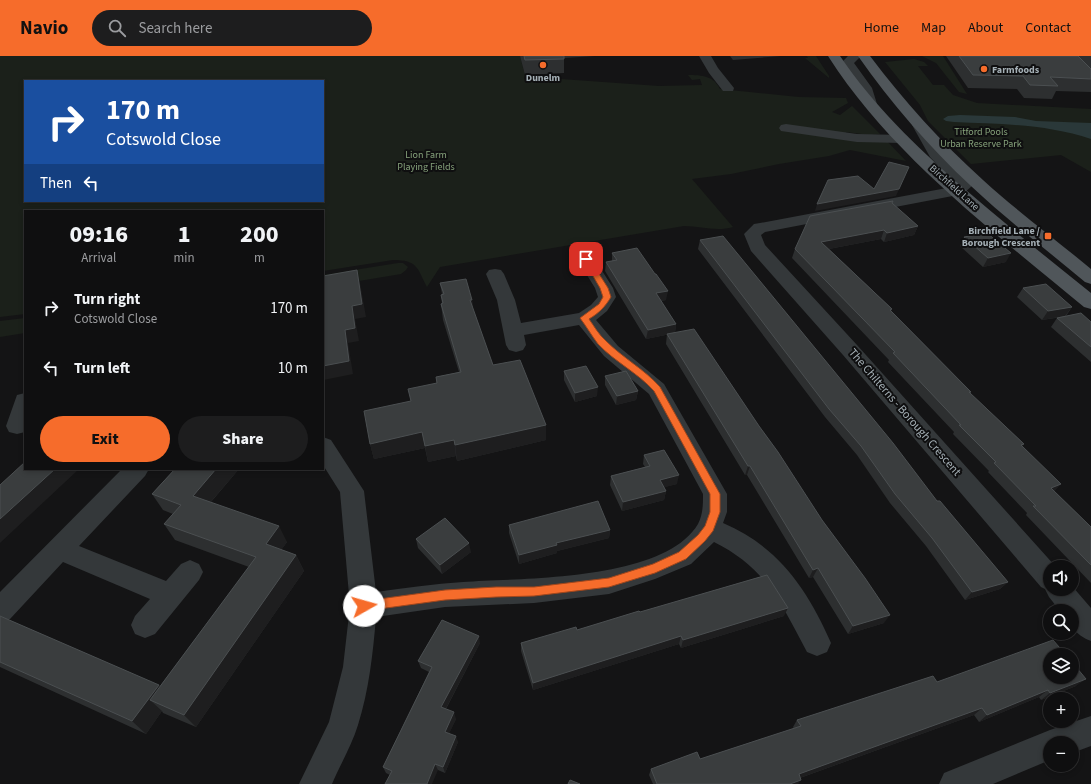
<!DOCTYPE html>
<meta charset="utf-8">
<style>
body{margin:0;font-family:"Source Sans 3",sans-serif;background:#1d1d1e;color:#f1f3f6;height:100vh;display:flex;flex-direction:column;font-size:15px;white-space:nowrap}
*{box-sizing:border-box;margin:0}
p{font-size:13px;color:#9b9c9f}
.icon{flex:none;width:22px;height:22px;fill:none;stroke:currentColor;stroke-width:2;stroke-linecap:round;stroke-linejoin:round}
.map{position:relative;flex:1;overflow:hidden}
.panel{position:absolute;left:24px;top:154px;width:300px;height:260px;display:flex;flex-direction:column;background:#0f0f10;border-radius:0px;box-shadow:0 2px 6px #0003,0 0 0 1px #2f2f30}
.panel>*{flex:none}
.top-card{position:absolute;left:24px;top:24px;width:300px;height:122px;border-radius:0px;box-shadow:0 2px 6px #0003,0 0 0 1px #2f2f30;background:#1a4fa0;color:#fff;overflow:hidden}
.buttons{position:absolute;left:1043px;top:504px;display:grid;gap:8px}
.buttons a{display:grid;place-items:center;width:36px;height:36px;border-radius:50%;background:#0f0f10;box-shadow:0 2px 6px #0003,0 0 0 1px #2f2f30;font-size:20px}
.pin{position:absolute;display:grid;place-items:center;width:34px;height:34px;color:#fff;margin:-17px;border-radius:8px;box-shadow:0 2px 6px #0006}
.me{position:absolute;width:44px;margin:-22px;rotate:83deg;stroke-linejoin:round;filter:drop-shadow(0 0 3px #0008)}
.turn{display:flex;align-items:center;gap:14px;height:84px;padding:0 16px;font-size:18px}
.turn .icon{width:52px;height:52px;stroke-width:2.5}
.turn b{display:block;font-size:28px;line-height:34px}
.then{display:flex;align-items:center;height:38px;padding:0 16px;background:#0003;gap:8px;font-size:15px}
.eta{display:flex;justify-content:space-evenly;align-items:center;height:68px;text-align:center}
.eta b{font-size:24px;font-weight:800;line-height:28px}
.cta{display:flex;gap:8px;margin-top:auto;padding:8px 16px}
.cta a{flex:1;height:46px;border-radius:24px;background:#f66c2b;color:#111;font-size:16px;font-weight:800;line-height:46px;text-align:center}
.cta a+a{background:#1d1d1e;color:#f1f3f6}
ul{padding:0;list-style:none}
li{display:flex;align-items:center;gap:12px;height:60px;padding:0 16px}
li div{flex:1}
li b{display:block;font-size:15px}
li em{font-style:normal}
header{display:flex;align-items:center;gap:24px;box-sizing:border-box;height:56px;padding:0 20px;background:#f66c2b;color:#111}
header strong{font-size:19px}
nav{display:flex;gap:22px;margin-inline-start:auto;font-size:14px}
.search{width:280px;height:36px;background:#1d1d1e;display:flex;align-items:center;gap:10px;box-sizing:border-box;padding:0 14px;border-radius:22px;color:#9b9c9f;font-size:15px}
.map>svg:first-child{display:block}
.green{fill:#1b201a;fill-rule:evenodd}
.water{fill:#2a3839}
.lines{fill:none;stroke-linecap:round;stroke-linejoin:round}
.minor{fill:#34383a;fill-rule:evenodd}
.major{fill:#50565a;fill-rule:evenodd}
.wall{fill:#2d2f30}
.shaded-wall{fill:#1e1e1f}
.building{fill:#3a3d3e;stroke:#4b4f51}
.route{fill:#f66c2b;stroke:#a0461c}
.poi-dot{fill:#f66c2b;stroke:#0f0f10;stroke-width:1.5}
.labels{text-anchor:middle;stroke-width:4;stroke-linejoin:round;paint-order:stroke}
.far-poi-label{font-size:10px;font-weight:bold;fill:#a5b0b6;stroke:#0f0f10;text-anchor:start}
.far-park-label{font-size:10px;fill:#86a27b;stroke:#0f0f10}
.far-street-label{font-size:10px;fill:#a5b0b6;stroke:#0f0f10}
.street-label{font-size:12px;fill:#a5b0b6;stroke:#0f0f10}
</style>
<header>
<strong>Navio</strong>
<div class="search"><svg class="icon" aria-label="search" viewBox="0 0 24 24"><circle cx="10" cy="10" r="6"/><path d="M15 15l6 6"/></svg>Search here</div>
<nav><a>Home</a><a>Map</a><a>About</a><a>Contact</a></nav>
</header>
<div class="map">
<svg width="1091" height="728" viewBox="0 0 1091 728">
<rect width="100%" height="100%" fill="#141415"/>
<path class="green" d="M0 0H520L525 19 524 23 560 27 561 23 659 30 702 29 700 23 692 24 688 19C702 19 714 20 720 33L799 41 846 42 848 47 832 56 840 59 852 50 880 78 870 79 846 76 849 83 886 84 906 105 850 94 829 100 779 108 731 118 692 123 733 171C716 176 701 170 684 170L440 211 427 231C417 212 418 204 393 204L323 215V155H25V258L0 261ZM25 25H323V145H25Z
M807 0H816L829 20V22L805 2H808Z
M922 0H943L967 38 959 36 936 7Z
M914 3 924 6 928 10H918L933 29H944L953 39 977 47 1091 53V116L1061 99 971 108 928 65 920 49 885 6Z
M398 207H403L408 211 406 214 401 218 323 231V219Z
M25 262V277L0 281V265Z"/>
<path class="water" d="M960 59 1015 61 1036 65 1091 67V83C1046 68 1000 68 954 66L946 65 943 63 948 60Z"/>
<g class="lines">
<path class="minor" d="M699 0H711L718 12 734 32 733 35H723L709 17Z
M848 0H861L854 7 872 32 877 48 875 51H865L860 32 841 7Z
M919 65 924 66 941 96 973 129 963 138 765 176 761 179 765 189 857 289 1056 511H1050V533H1072V530L1091 552V585C1074 578 1072 572 1072 555H1060L1049 541 1045 533 1041 531 843 299 751 195 744 178 754 168 760 167 952 131 956 128 930 101 912 69 914 66Z
M786 68 857 78 902 79 907 80 909 83 907 86 902 87 857 86 781 75 779 72 781 69Z
M586 198 592 199 613 232 616 241 607 255 596 264 618 290 664 328 727 438V456L723 467C778 490 808 534 831 587L827 596 817 600 807 596C781 547 766 512 714 486L691 508 655 523 609 538 534 547 445 551 376 561C373 597 369 634 358 669 352 689 340 709 332 728H299L329 666 343 611 350 550 340 436 323 409V381L331 384 364 435 376 536C405 532 434 528 463 526 523 522 664 525 698 468 703 458 703 449 703 438L649 338 604 300 579 269 524 279 526 289 523 294 516 296 509 294 506 289 497 244 486 218 489 214 495 213 501 214 504 218 515 244 521 267 579 257 591 249 598 241 595 232 577 203 580 199Z
M25 337V376L17 378 9 376 6 370 17 339Z
M122 413H149L145 420 79 490 166 525 181 508 190 504 199 508 203 516 199 524 155 578 145 582 135 578 131 569 135 560 150 543 63 506 10 563 0 566V536Z
M1091 660V690L1072 697V687H1050V704L993 728H939L944 717 1050 674Z"/>
<path class="major" d="M828 0H840C873 49 916 90 960 129 1003 166 1047 202 1091 237V253L1084 251C995 177 891 99 828 0Z
M858 0H870C904 45 941 86 983 124 1017 155 1055 183 1091 213V228L1085 226C1047 194 1007 164 971 130 929 91 891 47 858 0Z"/>
</g>
<path class="wall" d="M520 0H595L564 2V17L525 19Z
M730 0H781L733 4Z
M946 0H1091V36L1056 35 1052 43 1024 42 1017 33 968 32Z
M892 148 918 170 914 179 884 186 881 183 829 193 892 253 891 255 971 336 970 338 1024 388 1022 390 1055 436 1091 471V527L1026 459 1027 457 988 416 989 415 953 378 954 376 888 306 889 304 792 202 795 193Z
M964 181 1006 206 983 211 960 190Z
M700 184 937 445 1008 526 1000 533 965 544 926 490 890 447 857 399 825 361 698 193Z
M612 197 666 244 661 245 676 268 675 277 646 283 605 215 606 206 612 205Z
M440 227 472 244 473 255 493 309 546 369V384L457 405 456 400 428 406 425 392 374 403 370 388 411 345 437 327 436 321 459 316 443 264 441 248H442L441 239 442 238Z
M1023 232 1072 251 1066 260 1091 266V306L1051 271 1057 262 1062 261 1042 264 1017 241Z
M667 278 884 567 848 578 813 521 809 522 747 419H745L666 288Z
M564 315 597 340 575 346 564 324Z
M605 320 638 335 636 344 616 349 605 329Z
M644 399 677 428 664 431 666 435 664 444 622 455 610 429 611 420 645 411 643 408Z
M175 413H239L211 446 287 486 281 494 296 499 304 515 196 671 163 657 162 655 146 678 0 611V560L160 630 249 511 175 484 164 468 173 458 163 454 152 438Z
M509 469 610 474 609 482 557 495V497L519 508 509 477Z
M416 483 471 496 442 518 418 492Z
M640 556 784 560 681 592 679 588 533 634 521 595V587L577 574Z
M480 587 446 653 456 663 449 677 458 686 445 717 438 714 390 719 386 717 383 711 429 616 421 612 418 605Z
M937 626 1076 630 1041 644 1039 641 979 666 974 659 800 722 798 728H653L649 719 651 713 700 703 794 673 793 671 797 664Z"/>
<path class="shaded-wall" d="M909 111 896 140 815 155 817 148 899 133Z
M918 170 914 179 884 186 887 177Z
M884 174 881 183 818 195 821 186Z
M1011 197 1006 206 983 211 988 202Z
M357 214 360 227 366 261 355 263 359 285 348 287 353 318 323 324V310L345 274 352 250Z
M668 235 666 244 654 246 656 237Z
M470 244H472L474 259Z
M1072 251 1065 260 1042 264 1048 255Z
M676 268 675 277 646 283 648 274Z
M598 331 597 340 575 346V337Z
M638 335 636 344 616 349 617 340Z
M546 369V384L457 405 455 389Z
M422 376 425 392 374 403 370 388Z
M454 384 456 400 428 406 425 390Z
M748 410H750L747 419H745Z
M55 413H79L0 487V463Z
M216 413H239L202 456 193 440Z
M679 419 677 428 658 433 660 424Z
M1061 428 1053 437 1051 432Z
M666 435 664 444 622 455 623 446Z
M279 470 287 486 274 504 266 488Z
M610 474 609 482 557 495V497L519 508V499L556 487Z
M469 487 471 496 442 518 440 509Z
M296 499 304 515 196 671 184 659Z
M818 512 813 521 809 522 813 514Z
M1008 526 1000 533 965 544 972 536Z
M788 552 784 560 681 592 683 584Z
M890 559 884 567 848 578 853 570Z
M479 580 480 587 443 658 441 651Z
M681 580 679 588 533 634V627Z
M1086 623 1076 630 1041 644 1050 637Z
M159 629 172 642 150 644 162 655 146 678 132 665Z
M1048 634 1039 641 979 666 987 659Z
M982 652 974 659 794 724 799 718Z
M454 656 456 663 447 682 445 676Z
M456 680 458 686 445 717 443 711Z
M435 708 438 714 432 728H427Z
M801 724 798 728H790Z"/>
<path class="building" d="M524 0H564V3L525 4Z
M959 0H1078L1091 13V23L1050 21 1058 30 1030 29 1023 20 973 19Z
M889 106 909 111 899 133 817 148 828 124 858 120 874 133Z
M893 145 892 147 918 170 887 177 884 174 821 186 892 253 890 254 971 336H969L1024 388 1021 389 1061 428 1051 432 1091 471V509L1033 450H1036L994 407 996 406 959 369H961L893 297 895 296 795 193 810 160Z
M987 177 1011 197 988 202 964 181Z
M723 180 893 387 937 445H940L1008 526 972 536 932 482 895 438 861 390 829 353 700 184Z
M637 192 655 218H656L668 235 656 237 676 268 648 274 606 206 617 204 612 197Z
M357 214 362 248 352 250 355 272 345 274 349 305 323 310V220Z
M466 223 472 244H470L493 309 520 304 546 369 455 389 454 384 425 390 422 376 370 388 364 355 411 345 408 333 437 327 436 321 461 316 441 248 443 247 441 239 444 238 440 227Z
M1046 228 1072 251 1048 255 1023 232Z
M1081 257 1091 266V291L1057 262Z
M694 273 759 370 778 396 822 464 865 522 890 559 853 570 818 512 813 514 750 410H748L667 278Z
M586 310 598 331 575 337 564 315Z
M626 315 638 335 617 340 605 320Z
M664 394 679 419 660 424 666 435 623 446 611 420 650 410 644 399Z
M25 406V413H55L0 463V429Z
M175 413H216L193 440 279 470 266 488 296 499 184 659 150 644 256 501 164 468 181 449 152 438Z
M598 445 610 474 556 487 557 489 519 499 509 469Z
M445 462 469 487 440 509 416 483Z
M767 519 788 552 683 584 681 580 533 627 521 587 576 571 577 574 639 555 640 556Z
M0 560 159 629 132 665 0 606Z
M442 564 479 580 441 651 454 656 445 676 456 680 443 711 435 708 427 728H385L392 715 383 711 432 611 418 605Z
M1053 584 1066 599H1050V621H1072V606L1086 623 1050 637 1048 634 987 659 982 652 799 718 801 724 790 728H657L651 713 697 696 700 703 801 670 797 664 933 620 937 626Z
M570 724 580 728H568Z"/>
<path class="route" d="M586 201 589 202 608 232 611 241C605 251 599 257 589 263 594 270 599 279 606 285 623 302 644 313 660 331L720 438V456L713 475 705 485 686 503 655 517 609 531 534 540 496 541 445 544 364 555 360 554 358 550 360 547 364 545 445 534 496 531H534L609 522 653 508 679 496 698 479 705 470 710 456V438L654 335C638 317 615 306 598 288 592 280 586 270 580 262L599 248 603 241 600 232 583 203Z"/>
<g class="poi-dot">
<circle cx="543" cy="9" r="4"/>
<circle cx="984" cy="13" r="4"/>
<rect x="1044" y="176" width="8" height="8" rx="2"/>
</g>
<g class="labels">
<g class="far-poi-label">
<text x="992" y="17">Farmfoods</text>
<text x="543" y="25" text-anchor="middle">Dunelm</text>
<text x="1040" y="178" text-anchor="end">Birchfield Lane /<tspan x="1040" dy="12">Borough Crescent</tspan></text>
</g>
<g class="far-park-label">
<text x="981" y="79">Titford Pools<tspan x="981" dy="12">Urban Reserve Park</tspan></text>
<text x="426" y="102">Lion Farm<tspan x="426" dy="12">Playing Fields</tspan></text>
</g>
<g class="far-street-label">
<text transform="translate(955 131) rotate(42)" y="4">Birchfield Lane</text>
</g>
<g class="street-label">
<text transform="translate(905 356) rotate(49)" y="4">The Chilterns - Borough Crescent</text>
</g>
</g>
</svg>
<div class="buttons">
<a><svg class="icon" aria-label="sound" viewBox="0 0 24 24"><path d="M4 9h4l5-4v14l-5-4H4zM17 9q2 3 0 6"/></svg></a>
<a><svg class="icon" aria-label="search" viewBox="0 0 24 24"><circle cx="10" cy="10" r="6"/><path d="M15 15l6 6"/></svg></a>
<a><svg class="icon" aria-label="layers" viewBox="0 0 24 24"><path d="M12 4l9 5-9 5-9-5zM3 14l9 5 9-5"/></svg></a>
<a>+</a>
<a>−</a>
</div>
<div class="pin" style="left:586px;top:203px;background:#d93025"><svg class="icon" aria-label="arrive" viewBox="0 0 24 24"><path d="M6 21V4h12l-3 4 3 4H6"/></svg></div>
<svg class="me" style="left:364px;top:550px" viewBox="-20 -20 40 40"><circle r="19" fill="#fff"/><path d="M0-13L10 11 0 6-10 11z" fill="#f66c2b"/></svg>
<div class="top-card">
<div class="turn"><svg class="icon" aria-label="right" viewBox="0 0 24 24"><path d="M7 20v-9h11M14 6l5 5-5 5"/></svg><div><b>170 m</b>Cotswold Close</div></div>
<div class="then">Then<svg class="icon" aria-label="left" viewBox="0 0 24 24"><path d="M17 20v-9H6M10 6l-5 5 5 5"/></svg></div>
</div>
<section class="panel">
<div class="eta">
<div><b>09:16</b><p>Arrival</p></div>
<div><b>1</b><p>min</p></div>
<div><b>200</b><p>m</p></div>
</div>
<ul>
<li><svg class="icon" aria-label="right" viewBox="0 0 24 24"><path d="M7 20v-9h11M14 6l5 5-5 5"/></svg><div><b>Turn right</b><p>Cotswold Close</p></div><em>170 m</em></li>
<li><svg class="icon" aria-label="left" viewBox="0 0 24 24"><path d="M17 20v-9H6M10 6l-5 5 5 5"/></svg><div><b>Turn left</b></div><em>10 m</em></li>
</ul>
<div class="cta"><a>Exit</a><a>Share</a></div>
</section>
</div>
